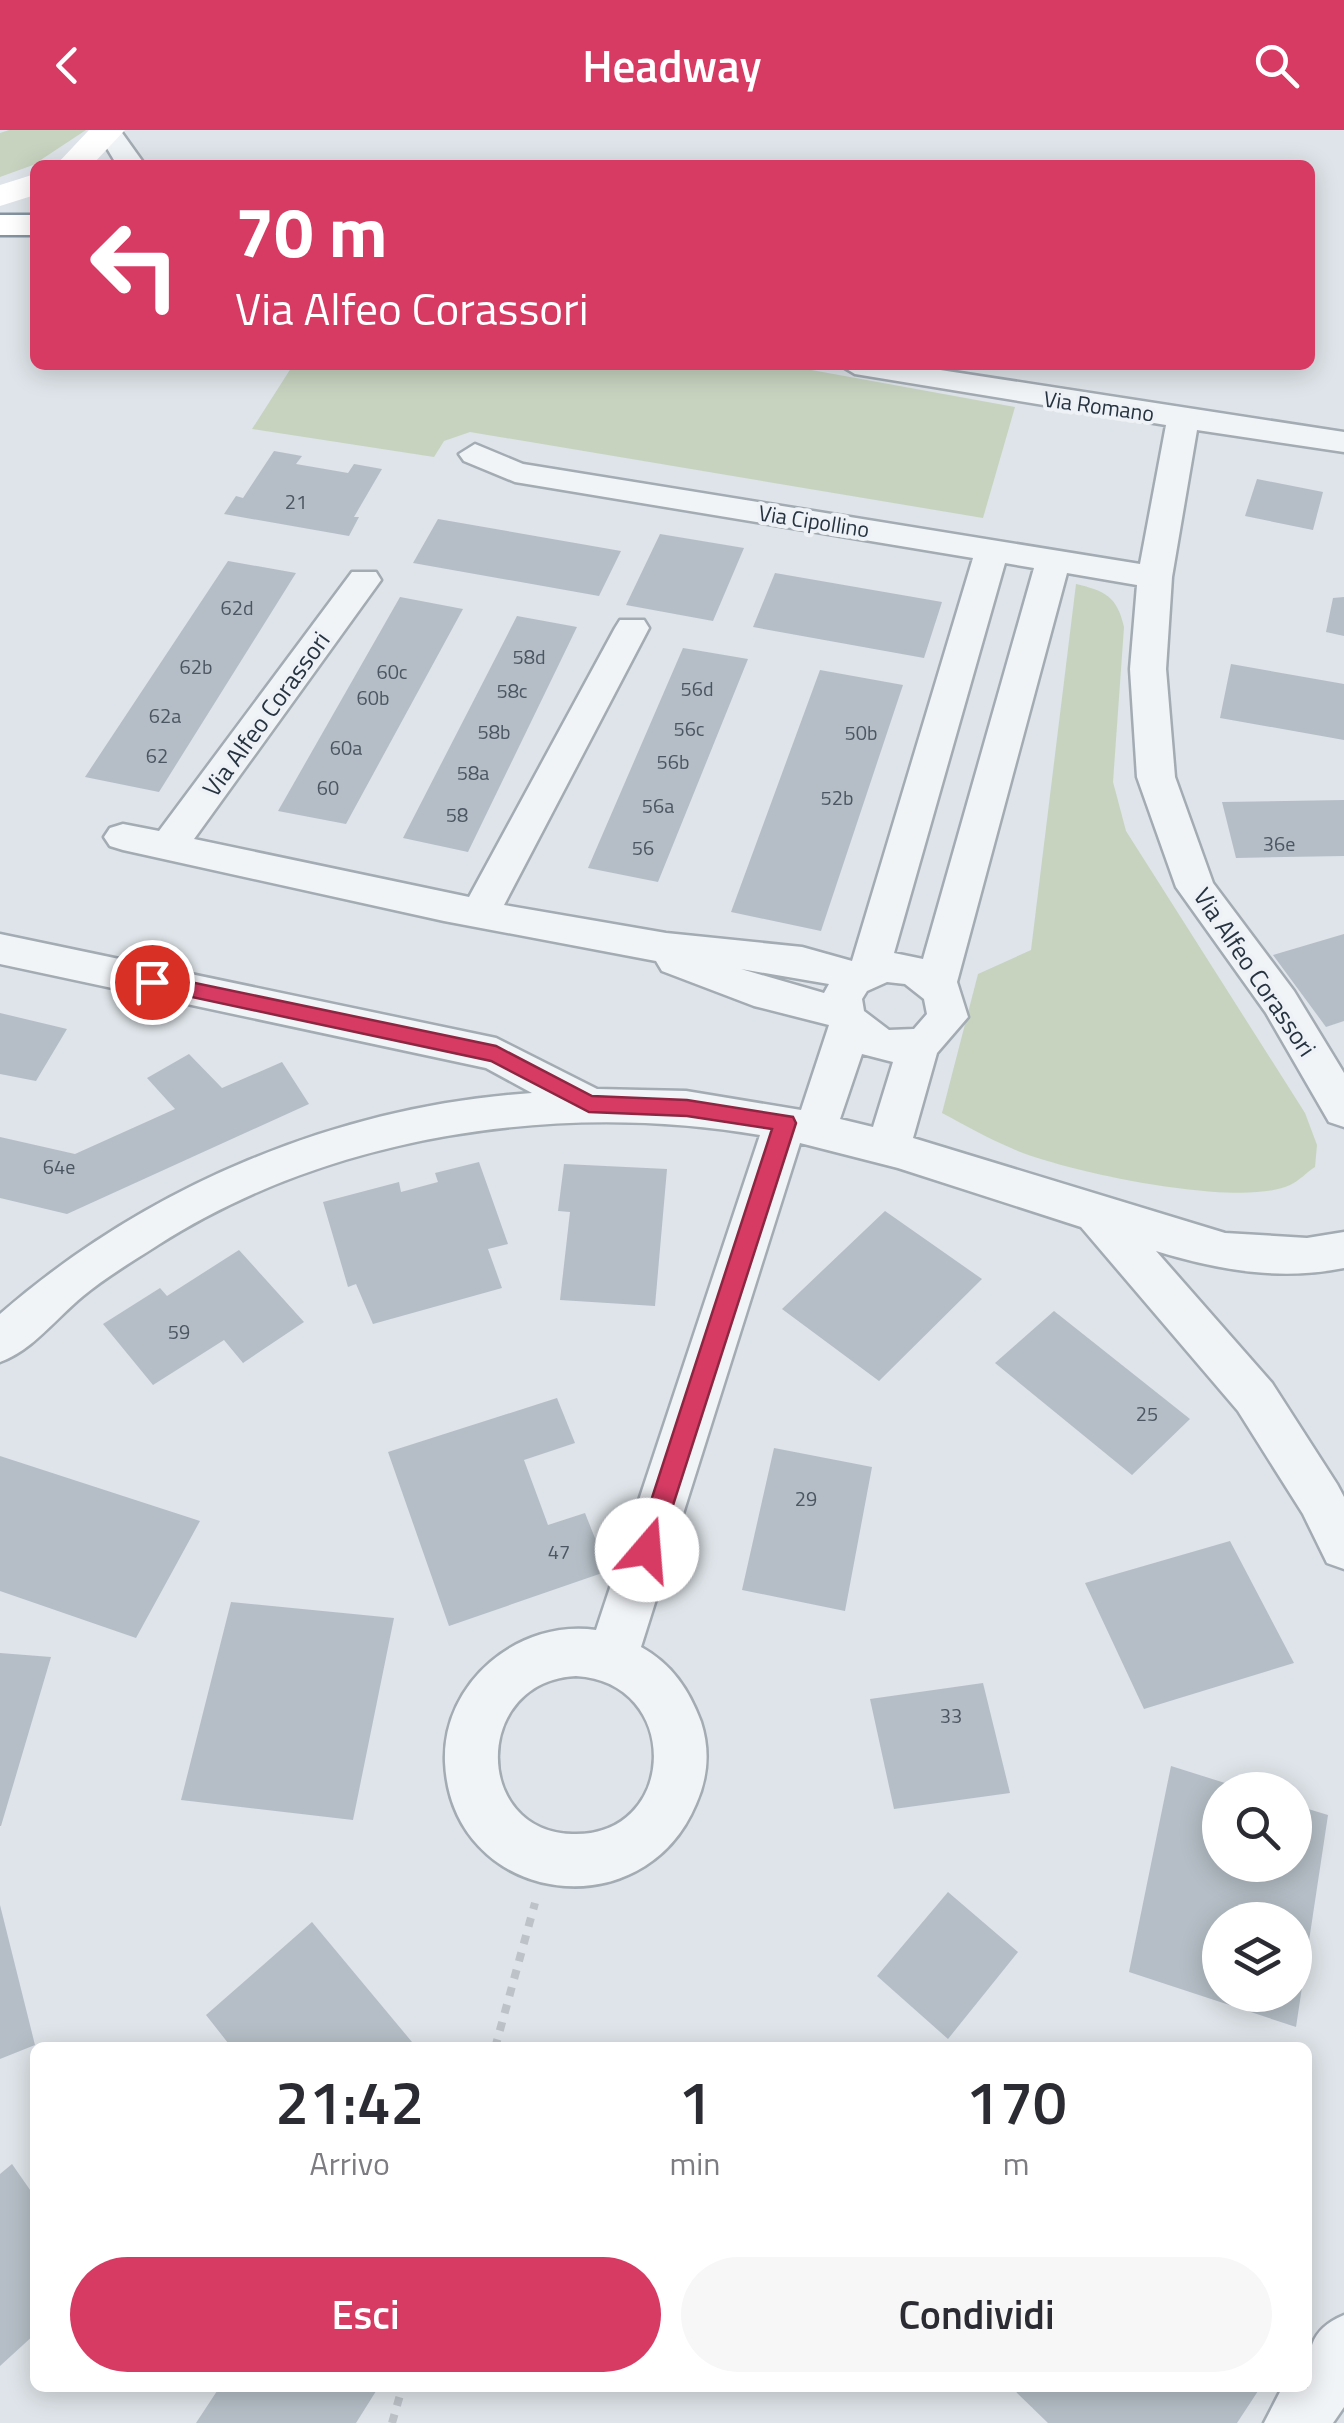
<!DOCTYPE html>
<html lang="it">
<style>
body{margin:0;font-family:"Titillium Web",sans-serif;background:#f7f7f7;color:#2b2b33;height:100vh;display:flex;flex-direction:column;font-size:38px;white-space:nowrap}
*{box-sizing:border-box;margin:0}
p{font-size:32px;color:#7c7c81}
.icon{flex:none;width:55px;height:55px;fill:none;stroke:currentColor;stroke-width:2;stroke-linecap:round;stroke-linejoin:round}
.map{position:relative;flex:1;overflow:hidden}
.side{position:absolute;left:30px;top:1912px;width:1282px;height:350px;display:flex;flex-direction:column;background:#fff;border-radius:15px;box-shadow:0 5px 25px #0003}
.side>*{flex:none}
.banner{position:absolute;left:30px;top:30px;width:1285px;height:210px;border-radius:15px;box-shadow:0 5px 25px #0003;background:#d73b64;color:#fff;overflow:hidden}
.buttons{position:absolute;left:1202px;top:1642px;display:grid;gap:20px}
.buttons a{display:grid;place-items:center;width:110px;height:110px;border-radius:50%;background:#fff;box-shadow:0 5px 25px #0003;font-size:50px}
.pin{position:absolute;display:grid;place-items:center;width:85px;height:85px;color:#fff;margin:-42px;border:5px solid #fff;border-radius:50%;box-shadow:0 2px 10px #0007}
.me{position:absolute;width:110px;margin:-55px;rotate:18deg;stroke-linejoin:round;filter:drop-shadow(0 0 8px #0008)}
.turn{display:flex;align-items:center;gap:35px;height:210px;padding:0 40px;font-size:45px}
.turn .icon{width:130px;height:130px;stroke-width:2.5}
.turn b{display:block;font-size:70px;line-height:85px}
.eta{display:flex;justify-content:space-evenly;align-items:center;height:170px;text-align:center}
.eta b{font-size:60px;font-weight:600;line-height:70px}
.primary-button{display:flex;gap:20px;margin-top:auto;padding:20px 40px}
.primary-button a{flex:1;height:115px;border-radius:60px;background:#d73b64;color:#fff;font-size:40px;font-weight:600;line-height:115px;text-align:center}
.primary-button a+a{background:#f7f7f7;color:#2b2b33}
header{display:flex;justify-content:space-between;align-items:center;height:130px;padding:0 40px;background:#d73b64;color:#fff;font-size:45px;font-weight:600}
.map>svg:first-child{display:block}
.green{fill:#c7d3bf}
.building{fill:#b5bec6;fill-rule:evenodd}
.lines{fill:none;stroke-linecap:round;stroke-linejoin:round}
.street-casing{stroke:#a3abb3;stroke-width:5}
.highway-casing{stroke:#8593a0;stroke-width:5}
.path{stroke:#bcc2c8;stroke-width:8;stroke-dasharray:9 9;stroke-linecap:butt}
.street{fill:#f1f4f7;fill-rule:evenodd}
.secondary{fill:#fff;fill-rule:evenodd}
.highway{fill:#fff;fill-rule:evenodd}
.route{fill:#d73b64;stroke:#8c2641;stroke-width:2.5}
.labels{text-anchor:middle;stroke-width:8;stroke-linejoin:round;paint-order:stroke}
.number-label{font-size:20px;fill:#4a5662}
.far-street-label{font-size:22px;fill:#263341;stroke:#eef2f6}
.street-label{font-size:25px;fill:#263341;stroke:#eef2f6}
</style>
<header><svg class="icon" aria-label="back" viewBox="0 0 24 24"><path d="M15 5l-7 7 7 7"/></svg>Headway<svg class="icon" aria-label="search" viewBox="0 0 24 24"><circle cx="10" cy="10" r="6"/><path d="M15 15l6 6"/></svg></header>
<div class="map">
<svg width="1344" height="2293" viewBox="0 0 1344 2293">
<rect width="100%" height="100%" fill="#dee4e9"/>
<path class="green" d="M9 0H86L33 35 0 47V3Z
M293 235H784L1015 277 983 388 470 302 444 311 434 327 252 299Z
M1076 454C1105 461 1117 466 1124 497L1113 652 1126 701 1305 983 1317 1015 1315 1037C1307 1042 1299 1051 1290 1055 1240 1079 1062 1041 1011 1018 987 1008 965 995 942 983L978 844 1031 820Z"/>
<path class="building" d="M274 321 302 326 296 334 348 343 354 334 382 339 354 387H359L349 406 224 384 236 366 243 368Z
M1257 349 1323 362 1313 400 1245 386Z
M438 389 621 421 599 466 413 433Z
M660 404 744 418 713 491 626 475Z
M228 431 296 443 159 662 85 647Z
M775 443 942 472 924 528 753 497Z
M400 467 463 479 346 694 278 681Z
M1344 467V506L1326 502 1333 468Z
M517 486 577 497 468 722 403 708Z
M683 518 748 529 658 752 588 738Z
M1231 534 1344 554V610L1220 588Z
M820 540 903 555 821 801 731 782Z
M1344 670V726L1236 728 1222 672Z
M1344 804V891L1326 897 1273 825Z
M0 883 67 899 36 951 0 944Z
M189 924 222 958 282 932 309 974 67 1084 0 1068V1007L75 1024 175 979 147 948Z
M479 1032 508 1114 488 1119 502 1158 373 1194 356 1154 348 1157 323 1072 399 1052 401 1062 438 1052 435 1043Z
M564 1034 667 1039 655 1176 560 1170 570 1082 558 1081Z
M885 1081 982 1149 879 1251 782 1179Z
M239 1120 304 1192 243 1233 224 1210 153 1255 103 1194 160 1158 167 1166Z
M1054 1181 1190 1289 1132 1345 995 1233Z
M557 1268 575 1313 524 1330 548 1395 585 1383 608 1441 449 1496 388 1322Z
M774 1318 872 1337 845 1481 742 1460Z
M0 1326 200 1391 136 1508 0 1461Z
M1230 1411 1294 1533 1144 1579 1085 1453Z
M231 1472 394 1488 353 1690 181 1670Z
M0 1523 51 1527 1 1696H0Z
M983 1553 1010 1663 894 1679 870 1569Z
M1171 1636 1244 1659 1220 1660V1735H1295V1675L1328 1685 1296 1897 1129 1842ZM1220 1790H1295V1865H1220Z
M948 1762 1018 1822 948 1909 877 1846Z
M0 1775 35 1915 0 1929Z
M312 1792 417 1918H232L206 1885Z
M12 2034 35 2067V2204L0 2236V2044Z
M219 2258H378L356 2293H196Z
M1012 2258H1260L1237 2293H1048Z"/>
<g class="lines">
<defs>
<path id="street" d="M96 0H120L145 35H117Z
M840 235H908L1344 302V322L1197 300 1172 447 1166 539 1175 647 1213 753 1294 861 1344 943V997L1329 992 1266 883 1176 757 1137 647 1130 539 1137 455 1067 443 957 852 968 887 937 923 913 1008 1225 1103 1307 1108 1344 1102V1138C1279 1151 1219 1140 1156 1121L1272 1253 1337 1354 1344 1367V1439L1327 1433 1303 1384 1238 1281 1081 1097 898 1038 800 1013 641 1517C672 1534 689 1560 701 1592 710 1620 708 1647 696 1674 642 1803 451 1774 445 1632 442 1552 519 1489 596 1500L760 1005C559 971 332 1004 158 1115 133 1131 106 1147 83 1166 56 1188 33 1220 0 1232V1184C147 1056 337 976 532 963L486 938 0 834V804L496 908 597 959 686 961 801 980 829 895 754 876 662 841 656 831 444 791 123 720 110 716 104 707 110 698 123 694 159 701 352 442H376L381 450 194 709 469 767 615 498 620 490H644L649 498 504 775 666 803 802 817 852 831 973 428 515 352 464 331 459 324 475 314 523 334 1140 434 1166 295 855 244ZM1005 433 1034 438 923 829 894 823ZM741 839 829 854 824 863ZM887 852 905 854 924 869 927 884 914 899 889 900 864 881 862 869 867 861ZM862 924 893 932 873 997 840 989ZM576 1546C683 1552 678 1708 572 1704 472 1701 473 1551 576 1546Z
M1344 2185V2277L1333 2293H1264L1282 2258H1308C1308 2222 1308 2200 1344 2185Z"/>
<path id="highway" d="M0 85H35V105H0Z"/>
</defs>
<use href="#street" class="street-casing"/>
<use href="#highway" class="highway-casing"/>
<path class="path" d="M495 1918 535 1773
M392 2293 402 2258"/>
<use href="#street" class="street"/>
<path class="secondary" d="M89 0H125L92 35H56Z
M35 44V65L0 76V55Z"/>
<use href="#highway" class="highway"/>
</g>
<path class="route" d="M152 844 496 916 592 966 687 970 793 987 796 993 656 1428H638L635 1420 772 999 687 986 589 982 491 931 145 857 142 852Z"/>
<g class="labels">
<g class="number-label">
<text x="296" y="379">21</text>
<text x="237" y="485">62d</text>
<text x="529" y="534">58d</text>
<text x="196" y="544">62b</text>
<text x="392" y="549">60c</text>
<text x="697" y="566">56d</text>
<text x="512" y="568">58c</text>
<text x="373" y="575">60b</text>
<text x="165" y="593">62a</text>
<text x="689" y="606">56c</text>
<text x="494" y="609">58b</text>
<text x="861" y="610">50b</text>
<text x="346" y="625">60a</text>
<text x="157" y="633">62</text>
<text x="673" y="639">56b</text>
<text x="473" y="650">58a</text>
<text x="328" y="665">60</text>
<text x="837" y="675">52b</text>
<text x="658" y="683">56a</text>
<text x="457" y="692">58</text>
<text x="1279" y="721">36e</text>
<text x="643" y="725">56</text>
<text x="59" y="1044">64e</text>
<text x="179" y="1209">59</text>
<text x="1147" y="1291">25</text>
<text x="806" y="1376">29</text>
<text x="559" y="1429">47</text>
<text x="951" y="1593">33</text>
</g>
<g class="far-street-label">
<text transform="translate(1099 276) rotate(8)" y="8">Via Romano</text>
<text transform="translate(814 391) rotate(9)" y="8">Via Cipollino</text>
</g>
<g class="street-label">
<text transform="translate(266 584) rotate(-54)" y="9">Via Alfeo Corassori</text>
<text transform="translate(1255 842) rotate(56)" y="9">Via Alfeo Corassori</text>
</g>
</g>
</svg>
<div class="buttons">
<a><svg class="icon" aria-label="search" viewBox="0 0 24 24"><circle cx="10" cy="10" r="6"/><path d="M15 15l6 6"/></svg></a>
<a><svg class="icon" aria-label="layers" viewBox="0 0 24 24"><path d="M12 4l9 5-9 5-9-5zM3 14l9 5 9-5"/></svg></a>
</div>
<div class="pin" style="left:152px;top:852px;background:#d93025"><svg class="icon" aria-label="arrive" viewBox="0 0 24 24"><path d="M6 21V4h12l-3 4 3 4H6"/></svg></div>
<svg class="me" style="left:647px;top:1420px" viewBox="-20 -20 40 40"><circle r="19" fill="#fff"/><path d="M0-13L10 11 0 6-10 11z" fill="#d73b64"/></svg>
<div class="banner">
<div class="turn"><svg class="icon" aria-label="left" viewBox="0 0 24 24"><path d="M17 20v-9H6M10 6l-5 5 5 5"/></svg><div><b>70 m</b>Via Alfeo Corassori</div></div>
</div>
<section class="side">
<div class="eta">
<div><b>21:42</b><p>Arrivo</p></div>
<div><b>1</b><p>min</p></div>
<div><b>170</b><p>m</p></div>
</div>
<div class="primary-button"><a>Esci</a><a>Condividi</a></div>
</section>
</div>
